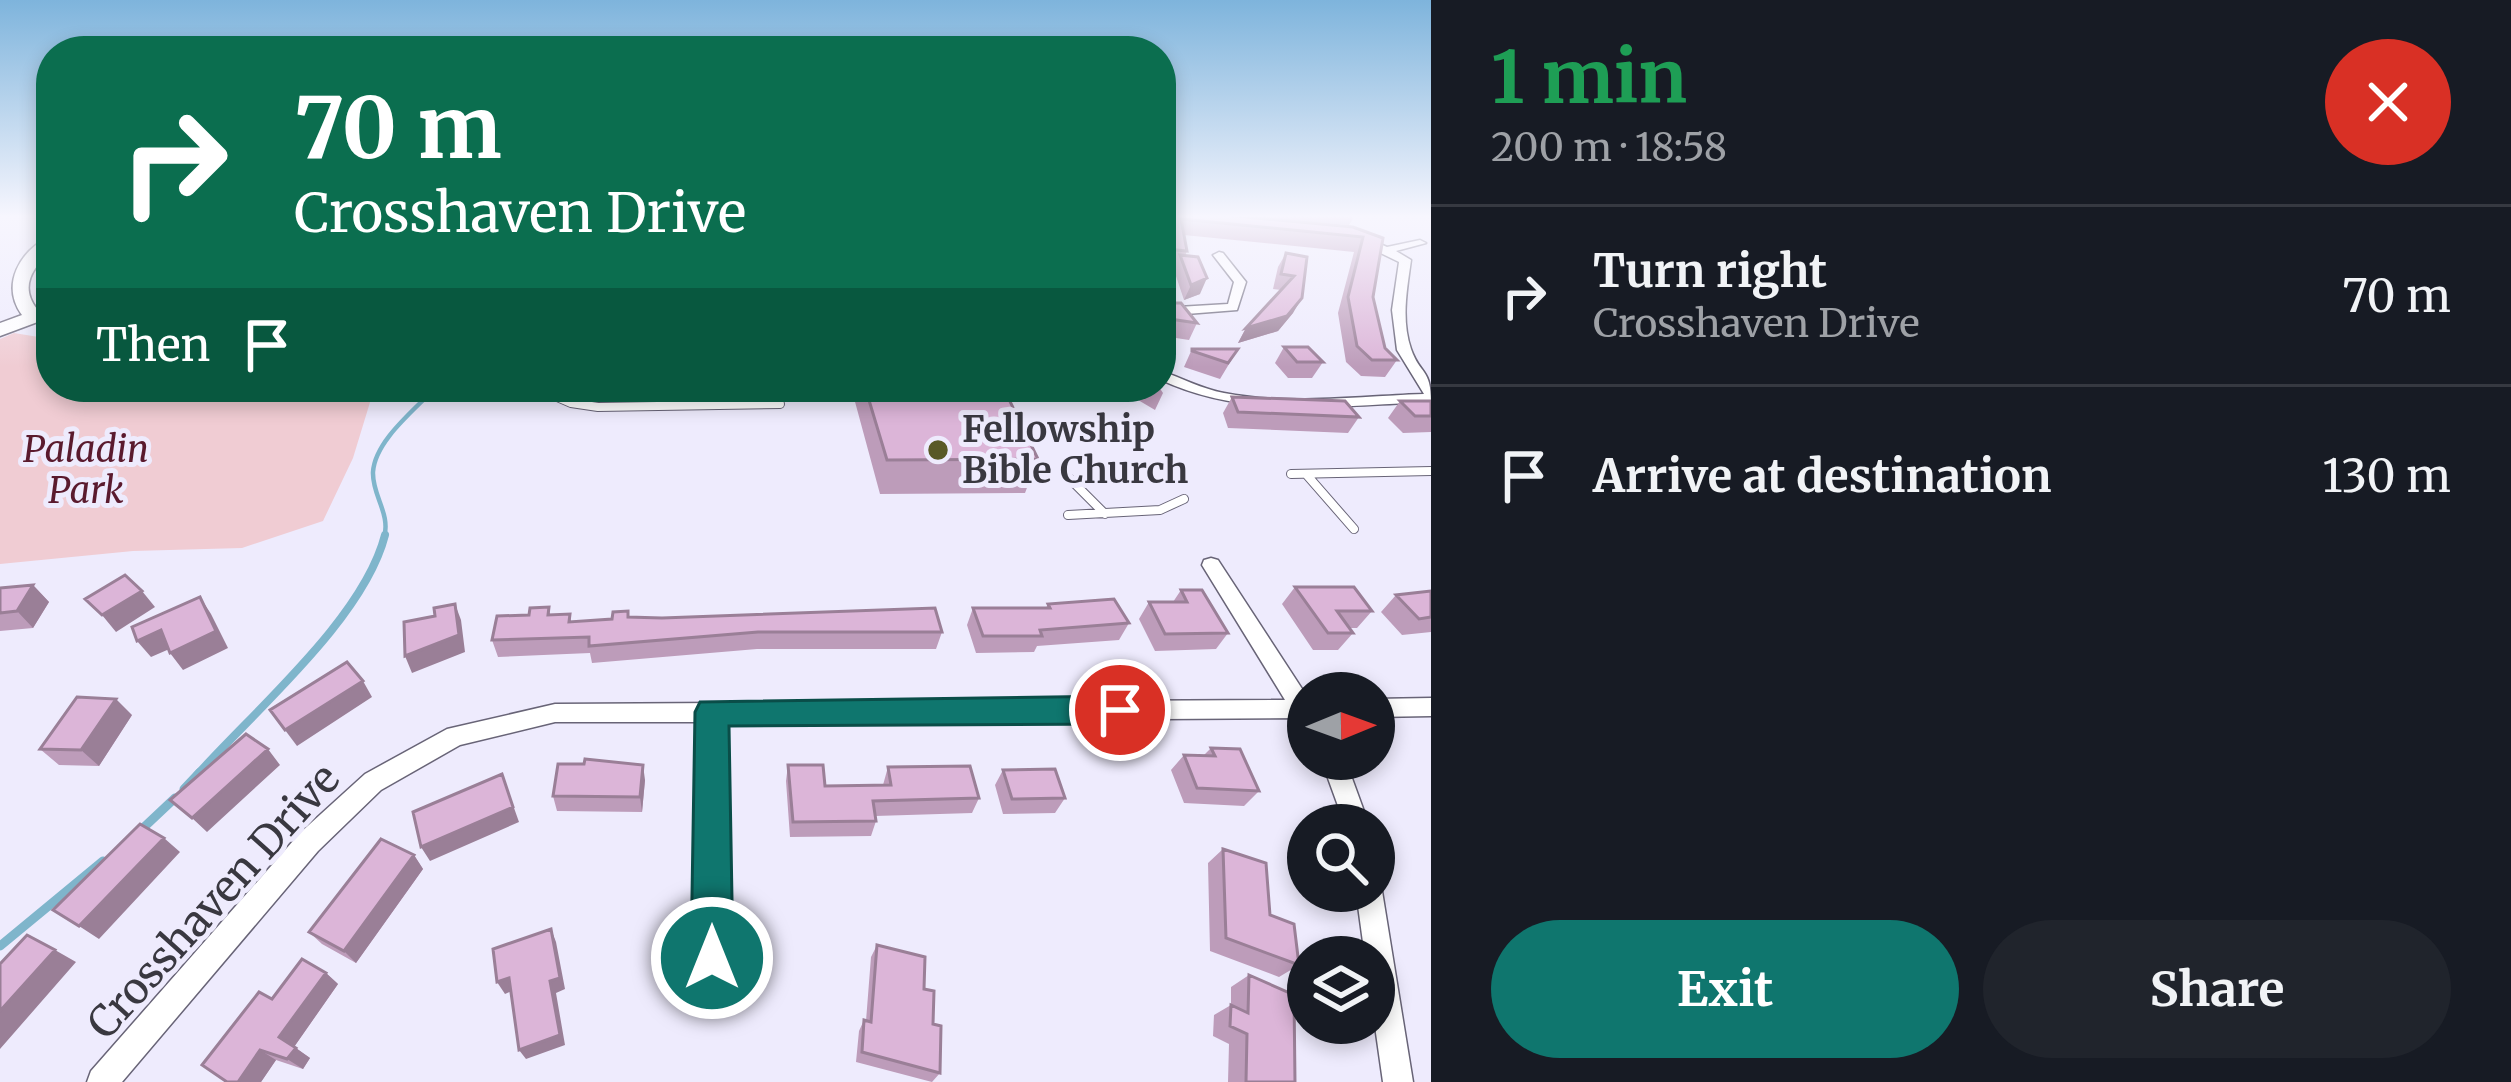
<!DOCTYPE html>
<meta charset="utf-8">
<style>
body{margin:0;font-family:Merriweather,serif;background:#20242c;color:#f1f3f6;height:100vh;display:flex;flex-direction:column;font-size:45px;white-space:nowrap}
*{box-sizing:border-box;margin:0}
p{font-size:39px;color:#9ea1a6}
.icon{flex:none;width:66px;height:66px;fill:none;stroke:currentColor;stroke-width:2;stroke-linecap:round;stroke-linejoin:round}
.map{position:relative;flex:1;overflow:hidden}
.drawer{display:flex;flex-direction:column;background:#171b24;width:1080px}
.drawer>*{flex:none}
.banner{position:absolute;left:36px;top:36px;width:1140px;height:366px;border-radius:48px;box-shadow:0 6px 18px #0003;background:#0b6e4f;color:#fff;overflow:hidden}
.needle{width:78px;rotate:89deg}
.controls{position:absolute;left:1287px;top:672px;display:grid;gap:24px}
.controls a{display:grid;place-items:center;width:108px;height:108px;border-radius:50%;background:#171b24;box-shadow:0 6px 18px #0003;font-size:60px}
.pin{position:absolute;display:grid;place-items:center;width:102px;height:102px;color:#fff;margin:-51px;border:6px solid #fff;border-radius:50%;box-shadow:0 3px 12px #0007}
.me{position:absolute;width:132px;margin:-66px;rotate:0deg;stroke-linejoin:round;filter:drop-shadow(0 0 9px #0008)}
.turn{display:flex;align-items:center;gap:42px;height:252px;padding:0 60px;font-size:54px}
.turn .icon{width:156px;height:156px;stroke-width:2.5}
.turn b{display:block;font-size:84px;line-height:102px}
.then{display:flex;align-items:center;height:114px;padding:0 60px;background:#0003;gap:24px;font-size:45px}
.round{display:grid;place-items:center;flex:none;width:126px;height:126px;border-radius:63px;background:#20242c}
.summary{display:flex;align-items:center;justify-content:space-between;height:204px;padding:0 60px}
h1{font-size:72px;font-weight:700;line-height:90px;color:#1e9e55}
.action{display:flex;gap:24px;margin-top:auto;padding:24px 60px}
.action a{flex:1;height:138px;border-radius:72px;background:#0f766e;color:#fff;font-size:48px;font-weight:700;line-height:138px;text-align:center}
.action a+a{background:#20242c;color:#f1f3f6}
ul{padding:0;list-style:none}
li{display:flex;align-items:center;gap:36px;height:180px;padding:0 60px;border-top:3px solid #363941}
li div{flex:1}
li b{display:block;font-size:45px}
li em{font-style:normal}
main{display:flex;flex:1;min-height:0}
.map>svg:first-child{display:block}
.green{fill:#f0ccd3}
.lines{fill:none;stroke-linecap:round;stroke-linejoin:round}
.stream-far2{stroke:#7fb5cb;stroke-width:4.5}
.stream-far1{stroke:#7fb5cb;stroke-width:8}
.stream{stroke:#7fb5cb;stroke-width:9}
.lane-far1-casing{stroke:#686477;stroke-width:8}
.lane-casing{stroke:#686477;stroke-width:10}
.street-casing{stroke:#686477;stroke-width:3}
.secondary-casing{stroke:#686477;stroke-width:3}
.lane-far1{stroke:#fff;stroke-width:6}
.lane{stroke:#fff;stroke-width:8}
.street{fill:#fff;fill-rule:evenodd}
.secondary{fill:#fff;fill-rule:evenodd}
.wall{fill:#bd9cba}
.shaded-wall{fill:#9a7f97}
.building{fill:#dcb5d8;stroke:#9a7f97;stroke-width:3}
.route{fill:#0f766e;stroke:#0a4d48;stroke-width:3}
.poi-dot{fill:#595926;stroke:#eeebfd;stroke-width:4.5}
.labels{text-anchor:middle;stroke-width:10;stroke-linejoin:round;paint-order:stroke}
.poi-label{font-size:36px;font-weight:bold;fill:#393840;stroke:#eeebfd;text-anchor:start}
.park-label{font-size:36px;font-style:italic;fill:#5a1a2e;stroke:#eeebfd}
.near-street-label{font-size:42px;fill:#393840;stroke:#eeebfd}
</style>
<main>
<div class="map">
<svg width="1431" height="1082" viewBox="0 0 1431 1082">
<rect width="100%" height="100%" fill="#eeebfd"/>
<path class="green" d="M14 333 51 339V387H227L371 399 353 458 323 521 242 548 133 551 0 564V339Z"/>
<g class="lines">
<path class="stream-far2" d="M384 538C391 513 372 496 373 472 375 440 416 409 436 387"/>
<path class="stream-far1" d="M197 775C255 710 364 618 385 535"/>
<path class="stream" d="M184 789 200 772
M141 830 175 798
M0 946 103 861"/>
<defs>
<path id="lane-far1" d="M34 317 51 327"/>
<path id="lane" d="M534 387 571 403 598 407 780 404
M1065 474 1105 514
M1291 474 1431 471
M1306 474 1354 529
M1068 515 1160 510 1184 499"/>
<path id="street" d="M1356 237H1364L1387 247 1420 240 1426 243 1396 251 1411 260C1407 289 1401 320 1411 349 1420 375 1431 368 1431 402 1340 405 1247 420 1161 380V371C1182 378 1202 389 1224 393 1289 406 1358 396 1424 394L1397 350 1392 310 1399 262 1356 241Z
M1219 252 1223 253 1246 282 1237 310 1161 316V308L1228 304 1234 282 1213 255Z
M1211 558 1218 560 1308 698V723L1297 718 723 722 726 958 722 968 712 972 702 968 698 958 701 722H555L460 745 381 790 318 851 122 1082H87L91 1071 300 833 365 774 447 729 555 704 1285 700 1202 565 1204 560Z
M1431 698V716L1374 717V699Z
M1321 759H1345L1369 825H1345Z
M1374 880 1378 882 1382 891 1413 1082H1383L1374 1019V957H1365L1356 891H1374Z"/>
<path id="secondary" d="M51 236V250C33 268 19 286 37 309L51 307V317L0 336V323L22 315C0 285 20 250 51 236Z"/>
</defs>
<use href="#lane-far1" class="lane-far1-casing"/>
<use href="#lane" class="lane-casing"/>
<use href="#street" class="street-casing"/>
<use href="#secondary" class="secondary-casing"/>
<use href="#lane-far1" class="lane-far1"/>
<use href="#lane" class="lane"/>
<use href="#street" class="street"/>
<use href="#secondary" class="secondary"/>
</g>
<path class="wall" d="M1161 215H1355L1349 225 1224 215 1383 238 1373 297 1385 348 1397 360 1385 377 1361 376 1346 362 1338 313 1354 252 1184 235 1187 251 1185 256 1200 294 1184 300 1174 270 1175 266 1161 264Z
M1286 253 1307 257 1293 313 1278 331 1238 343 1246 328 1281 290 1273 289 1278 267Z
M1161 281 1165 303 1197 323 1189 340 1163 336 1161 334Z
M1284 347 1323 362 1312 378H1288L1275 363Z
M1192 349H1238L1220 379 1184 367Z
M851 387H1003L1038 459 1025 493 880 494Z
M1116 387H1159L1163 393 1155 410Z
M1232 397 1359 417 1348 433 1228 428 1223 413Z
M1400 401H1431V432L1403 433 1388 418Z
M33 585 49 602 33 628 0 631V588Z
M1295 587 1372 611 1357 628H1349L1353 633 1338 650H1313L1282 604Z
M1181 590 1228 633 1216 649 1155 651 1139 619 1149 602H1173Z
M1431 591V632L1402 635 1381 612 1396 595Z
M1048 604 1129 623 1119 640 1037 646 1034 652 976 653 967 625 973 608H1046Z
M549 607 550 615 570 614 571 622 629 617 942 632 936 649H757L592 663 590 653 498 657 492 640Z
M132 715 99 766 59 765 40 749Z
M1211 748 1259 791 1244 806 1184 803 1171 770 1184 755H1204Z
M788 765 825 786 883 785 888 767 979 798 972 813 875 816 876 821 871 836 790 837 786 781Z
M1003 770 1065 798 1055 813 1003 814 995 785Z
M645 780 642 812 557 811 553 796Z
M1223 849 1270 915 1299 965 1279 977 1210 951 1208 863Z
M414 855 423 869 356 963 322 944 309 932Z
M877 945 924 989 933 1024 940 1073 932 1082 856 1062 859 1031 864 1020 866 1021 871 957Z
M326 973 338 984 294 1047 310 1058 303 1069 276 1060 261 1082H227L272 999Z
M1249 975 1295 1082H1228L1229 1044 1213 1036 1214 1015 1231 1005V987Z"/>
<path class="shaded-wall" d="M1207 278 1200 294 1184 300 1191 285Z
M1302 298 1293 313 1278 331 1238 343 1246 328Z
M33 585 49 602 33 628 17 611Z
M142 591 155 607 116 632 102 615Z
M200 597 211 614 228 648 183 670 170 653Z
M455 604 461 620 465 652 412 673 405 656Z
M161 630 174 647 151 657 137 641Z
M363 681 372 697 297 746 285 730Z
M116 699 132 715 99 766 81 750Z
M268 749 280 765 207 832 192 818Z
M643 765 645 780 642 812 640 797Z
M502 774 519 822 430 861 421 847Z
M164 838 180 852 99 939 79 926Z
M414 855 423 869 356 963 344 951Z
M551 929 556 942 565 989 556 993 565 1045 526 1059 519 1050 550 981Z
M55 950 76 962 0 1049V1011Z
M326 973 338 984 294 1047 279 1037Z
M509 978 516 989 505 994 497 982Z
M296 1048 310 1058 303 1069 287 1059Z
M260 1050 276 1060 261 1082H238Z"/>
<path class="building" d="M1161 215H1224L1353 227 1383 238 1373 297 1385 348 1397 360H1372L1357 346 1348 297 1363 237 1181 219 1187 251 1167 249 1161 233Z
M1286 253 1307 257 1302 298 1287 316 1246 328 1294 276 1281 274Z
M1180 255 1198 257 1207 278 1191 285Z
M1161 281 1167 288 1165 303H1181L1197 323 1170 319 1161 308Z
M1284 347H1308L1323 362H1297Z
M1192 349H1238L1228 363 1192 351Z
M865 387H1003L1038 459 887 460Z
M1232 397 1345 401 1359 417 1238 412Z
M1400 401H1431V416H1415Z
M125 575 142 591 102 615 85 599Z
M33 585 17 611 0 613V588Z
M1295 587H1354L1372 611H1337L1353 633H1328Z
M1181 590H1202L1228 633 1165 634 1149 602H1187Z
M1431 591V617L1419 619 1396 595Z
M200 597 216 631 170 653 161 630 137 641 132 627Z
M1114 599 1129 623 1040 630 1042 636H983L973 608H1050L1048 604Z
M455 604 459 635 405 656 404 622 435 616 434 608Z
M549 607 548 615 570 614 569 622 612 619 613 612 628 611V617L662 618 935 608 942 632H758L589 646V637L492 640 497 616 529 615 530 608Z
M347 662 363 681 285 730 270 710Z
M77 697 116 699 81 750 40 749Z
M246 734 268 749 192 818 170 800Z
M1211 748 1240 749 1259 791 1197 788 1184 755 1215 756Z
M585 759 643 765 640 797 553 796 558 764H584Z
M788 765H823L825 786 891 785 888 767 970 766 979 798 873 801 876 821 793 822Z
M1055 769 1065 798 1012 799 1003 770Z
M502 774 513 807 421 847 413 812Z
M140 824 164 838 79 926 53 910Z
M381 839 414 855 344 951 309 932Z
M1223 849 1266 863 1270 915 1294 924 1299 965 1226 938Z
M551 929 560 978 550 981 560 1035 519 1050 509 978 497 982 493 949Z
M27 935 55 950 0 1011V964Z
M877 945 925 957 924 989 934 991 933 1024 941 1026 940 1073 862 1052 864 1020 871 1022Z
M302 959 326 973 279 1037 296 1048 287 1059 260 1050 238 1082H227L202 1065 259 992 272 999Z
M1249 975 1294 995 1295 1082H1246L1247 1034 1230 1026 1231 1005 1248 1013Z"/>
<linearGradient id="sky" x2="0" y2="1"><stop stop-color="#7eb4dc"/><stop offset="0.59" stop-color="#f7f6fe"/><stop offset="1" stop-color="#f7f6fe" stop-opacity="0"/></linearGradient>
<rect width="1431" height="367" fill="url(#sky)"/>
<path class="route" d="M1120 696 1132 700 1137 710 1132 720 1120 724 729 726 733 958 727 973 712 979 697 973 691 958 695 712 700 702Z"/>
<circle class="poi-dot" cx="938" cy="450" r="12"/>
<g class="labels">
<g class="poi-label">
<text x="962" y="442">Fellowship<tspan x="962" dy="41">Bible Church</tspan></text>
</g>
<g class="park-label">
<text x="86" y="462">Paladin<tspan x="86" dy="41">Park</tspan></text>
</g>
<g class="near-street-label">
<text transform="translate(213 901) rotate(-48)" y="15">Crosshaven Drive</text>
</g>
</g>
</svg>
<div class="controls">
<a><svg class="needle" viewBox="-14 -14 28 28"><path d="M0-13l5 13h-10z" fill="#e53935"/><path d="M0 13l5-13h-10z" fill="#9ea1a6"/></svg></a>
<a><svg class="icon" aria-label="search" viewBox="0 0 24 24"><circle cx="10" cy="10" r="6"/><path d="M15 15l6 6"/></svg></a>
<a><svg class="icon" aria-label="layers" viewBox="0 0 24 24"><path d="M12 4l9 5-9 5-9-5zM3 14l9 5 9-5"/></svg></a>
</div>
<div class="pin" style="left:1120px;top:710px;background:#d93025"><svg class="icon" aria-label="arrive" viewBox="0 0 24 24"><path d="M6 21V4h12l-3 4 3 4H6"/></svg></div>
<svg class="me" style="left:712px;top:958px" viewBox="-20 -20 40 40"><circle r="17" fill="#0f766e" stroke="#fff" stroke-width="3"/><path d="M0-11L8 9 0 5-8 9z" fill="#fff"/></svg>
<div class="banner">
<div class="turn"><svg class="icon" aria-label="right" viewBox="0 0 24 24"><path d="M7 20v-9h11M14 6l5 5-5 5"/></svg><div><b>70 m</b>Crosshaven Drive</div></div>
<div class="then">Then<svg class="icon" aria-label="arrive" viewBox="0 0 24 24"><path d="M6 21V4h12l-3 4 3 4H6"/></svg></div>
</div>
</div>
<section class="drawer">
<div class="summary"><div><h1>1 min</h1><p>200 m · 18:58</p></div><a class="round" style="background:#d93025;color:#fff"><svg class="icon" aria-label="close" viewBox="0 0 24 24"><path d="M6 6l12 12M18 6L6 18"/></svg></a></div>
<ul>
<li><svg class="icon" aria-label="right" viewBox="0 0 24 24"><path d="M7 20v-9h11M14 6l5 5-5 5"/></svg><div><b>Turn right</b><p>Crosshaven Drive</p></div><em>70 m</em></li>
<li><svg class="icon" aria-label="arrive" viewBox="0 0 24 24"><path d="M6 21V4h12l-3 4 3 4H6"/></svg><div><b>Arrive at destination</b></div><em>130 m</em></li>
</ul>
<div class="action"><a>Exit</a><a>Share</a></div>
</section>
</main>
